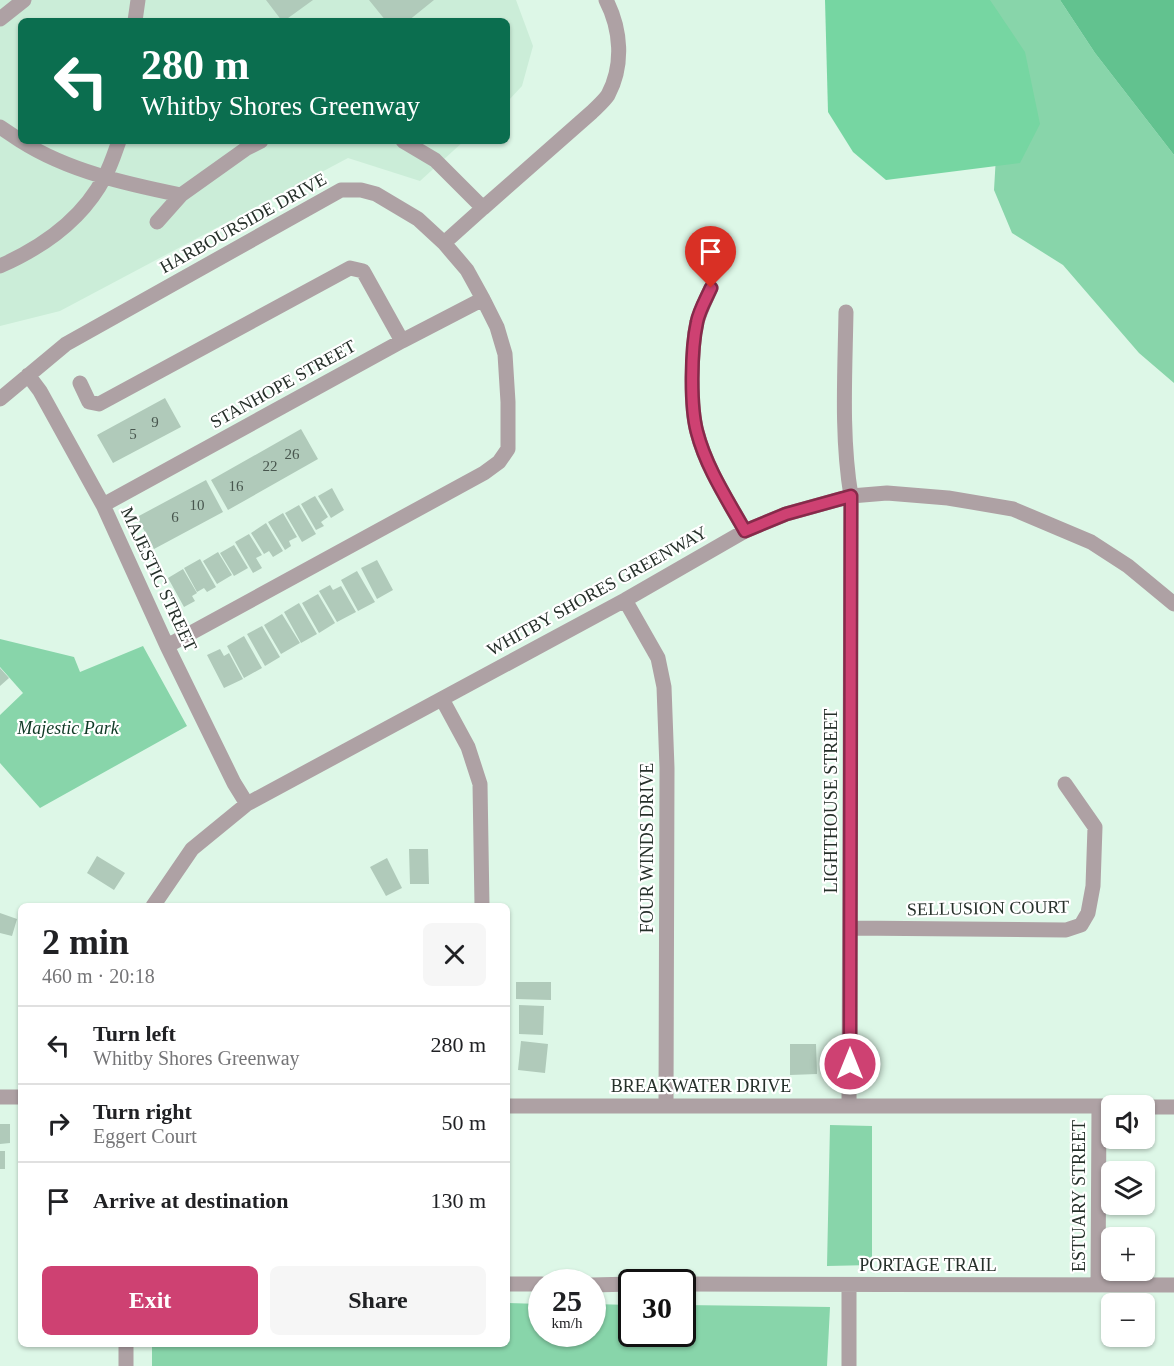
<!DOCTYPE html>
<meta charset="utf-8">
<style>
body{margin:0;font-family:"Times New Roman",serif;background:#f6f6f6;color:#202124;height:100vh;display:flex;flex-direction:column;font-size:22px;white-space:nowrap}
*{box-sizing:border-box;margin:0}
p{font-size:20px;color:#757577}
.icon{flex:none;width:33px;height:33px;fill:none;stroke:currentColor;stroke-width:2;stroke-linecap:round;stroke-linejoin:round}
.map{position:relative;flex:1;overflow:hidden}
.panel{position:absolute;left:18px;top:903px;width:492px;height:444px;display:flex;flex-direction:column;background:#fff;border-radius:9px;box-shadow:0 2px 4px #0004}
.panel>*{flex:none}
.top-card{position:absolute;left:18px;top:18px;width:492px;height:126px;border-radius:9px;box-shadow:0 2px 4px #0004;background:#0b6e4f;color:#fff;overflow:hidden}
.tools{position:absolute;left:1101px;top:1095px;display:grid;gap:12px}
.tools a{display:grid;place-items:center;width:54px;height:54px;border-radius:9px;background:#fff;box-shadow:0 2px 4px #0004;font-size:30px}
.speed{position:absolute;left:528px;top:1269px;display:flex;gap:12px;font-size:30px;font-weight:700;text-align:center}
.speed>*{display:grid;place-content:center;width:78px;height:78px;border-radius:50%;background:#fff;box-shadow:0 2px 4px #0004;line-height:1}
.speed small{font-size:15px;font-weight:400}
.speed .limit{border:3px solid #111;border-radius:9px;background:#fff;color:#111}
.pin{position:absolute;display:grid;place-items:center;width:51px;height:51px;color:#fff;margin:-62px -26px;border-radius:50% 50% 50% 0;rotate:-45deg;box-shadow:0 0 6px #0007}
.pin .icon{rotate:45deg}
.me{position:absolute;width:66px;margin:-33px;rotate:0deg;stroke-linejoin:round;filter:drop-shadow(0 0 4px #0008)}
.turn{display:flex;align-items:center;gap:21px;height:126px;padding:0 24px;font-size:27px}
.turn .icon{width:78px;height:78px;stroke-width:2.5}
.turn b{display:block;font-size:42px;line-height:51px}
.round{display:grid;place-items:center;flex:none;width:63px;height:63px;border-radius:9px;background:#f6f6f6}
.head{display:flex;align-items:center;justify-content:space-between;height:102px;padding:0 24px}
h1{font-size:36px;font-weight:700;line-height:45px}
.action{display:flex;gap:12px;margin-top:auto;padding:12px 24px}
.action a{flex:1;height:69px;border-radius:9px;background:#ce4172;color:#fff;font-size:24px;font-weight:700;line-height:69px;text-align:center}
.action a+a{background:#f6f6f6;color:#202124}
ul{padding:0;list-style:none}
li{display:flex;align-items:center;gap:18px;height:78px;padding:0 24px;border-top:2px solid #e0e0e0}
li div{flex:1}
li b{display:block;font-size:22px}
li em{font-style:normal}
.map>svg:first-child{display:block}
.built{fill:#cbedd8}
.green{fill:#88d5aa}
.forest{fill:#76d6a2}
.water{fill:#62c28f}
.building{fill:#b0caba}
.lines{fill:none;stroke-linecap:round;stroke-linejoin:round}
.minor{stroke:#aea1a4;stroke-width:15}
.route-casing{stroke:#862a4a;stroke-width:15}
.route{stroke:#ce4172;stroke-width:10}
.labels{text-anchor:middle;stroke-width:4.5;stroke-linejoin:round;paint-order:stroke}
.number-label{font-size:15px;fill:#48564e}
.street-label{font-size:18px;fill:#26302a;stroke:#fff}
.park-label{font-size:18px;font-style:italic;fill:#0f3925;stroke:#fff}
</style>
<div class="map">
<svg width="1174" height="1366" viewBox="0 0 1174 1366">
<rect width="100%" height="100%" fill="#ddf7e7"/>
<path class="built" d="M0 0H516L533 46 522 86 507 102V21H21V141H464L420 181 348 158 60 311 0 326Z"/>
<path class="green" d="M945 0H1060L1095 53 1174 155V383L1139 353 1063 265 1012 233 994 190 997 139Z
M0 639 74 657 80 672 143 646 187 726 40 808 0 763V715L23 693 0 667Z
M830 1125 872 1126V1265L827 1266Z
M507 1303 541 1304 542 1334H592L593 1304 631 1305 632 1334H682L683 1305 830 1307 827 1366H152V1344H507Z"/>
<path class="forest" d="M825 0H990L1025 52 1040 124 1020 163 886 180 853 152 828 112Z"/>
<path class="water" d="M1060 0H1174V155L1095 53Z"/>
<path class="building" d="M266 0H313L284 21H282Z
M369 0H434L408 21H386Z
M165 398 181 427 113 463 97 435Z
M301 429 318 459 228 510 211 480Z
M206 480 223 512 154 549 137 517Z
M332 488 344 510 331 518 318 496Z
M315 496 328 517 321 522 324 526 316 530 301 504Z
M299 505 316 534 302 542 285 513Z
M283 513 297 537 289 541 291 546 285 550 268 522Z
M266 523 283 551 273 557 269 551 264 554 251 533Z
M249 534 262 555 256 558 262 568 253 573 235 542Z
M234 545 248 568 234 576 220 553Z
M218 552 232 575 217 584 203 561Z
M200 559 216 587 207 592 204 588 197 592 184 568Z
M377 560 393 590 377 599 361 568Z
M183 569 197 593 192 596 195 601 184 607 168 578Z
M357 571 375 602 358 611 341 580Z
M330 585 333 590 341 586 356 612 337 622 319 591Z
M318 594 335 623 319 633 302 603Z
M299 603 317 634 301 643 284 612Z
M282 614 300 643 281 654 264 625Z
M262 626 280 657 265 666 247 634Z
M244 636 262 668 244 678 227 646Z
M220 649 224 656 229 653 243 679 224 688 207 655Z
M0 668 9 678 0 686Z
M409 849H428L429 884H410Z
M97 856 125 873 114 890 87 873Z
M387 858 402 888 386 896 370 867Z
M0 913 17 919 12 936 0 933Z
M516 982H551V1000L516 999Z
M519 1005 544 1006 543 1035 519 1034Z
M521 1041 548 1044 545 1073 518 1070Z
M790 1044H816L817 1074 790 1075Z
M0 1124H10V1143L0 1144Z
M0 1151H5V1169H0Z"/>
<g class="lines">
<path class="minor" d="M0 19 24 0
M135 21 138 0
M0 127 21 141
M21 141C68 171 127 184 181 195
M403 141 435 160 483 208 592 112C597 107 604 101 608 95 624 65 621 29 606 0
M157 222 181 195 247 148 261 141
M444 243 483 208
M0 266C43 247 83 219 105 176 111 165 115 152 119 141
M711 288C706 299 700 311 697 322 691 349 690 406 697 432 706 467 727 499 745 531
M846 312C845 373 841 436 851 496L849 1106
M28 375 40 391 103 505 167 646 234 783 247 804
M80 383 89 402 99 404 350 268 363 271 402 341
M0 399 66 344 341 190H361L376 194 418 219 444 243 467 270 483 299 497 327 505 354 508 402V449L499 462 484 473 167 646
M103 505 402 341 483 299
M625 600 658 658 664 687 667 768 666 1106
M442 699 468 747 480 784 482 906
M153 906 192 849 247 804 625 600 745 531 786 514 851 496 887 493 948 498 1013 509 1091 542 1128 566 1174 604
M850 928 1066 930 1081 925 1088 913 1093 886 1095 827 1065 784
M0 1097H21
M507 1106H1112
M1144 1107H1174
M507 1284H542
M682 1284 1174 1285
M592 1285 632 1284
M849 1285V1366
M1098 1285 1099 1106
M126 1366V1344"/>
</g>
<g class="lines">
<defs>
<path id="route" d="M711 288C706 299 699 311 697 322 691 349 690 406 697 432 706 467 727 499 745 531L786 514 851 496 850 1064"/>
</defs>
<use href="#route" class="route-casing"/>
<use href="#route" class="route"/>
</g>
<g class="labels">
<g class="number-label">
<text x="155" y="427">9</text>
<text x="133" y="439">5</text>
<text x="292" y="459">26</text>
<text x="270" y="471">22</text>
<text x="236" y="491">16</text>
<text x="197" y="510">10</text>
<text x="175" y="522">6</text>
</g>
<g class="street-label">
<text transform="translate(243 223) rotate(-29)" y="6">HARBOURSIDE DRIVE</text>
<text transform="translate(283 384) rotate(-29)" y="6">STANHOPE STREET</text>
<text transform="translate(159 579) rotate(65)" y="6">MAJESTIC STREET</text>
<text transform="translate(597 591) rotate(-29)" y="6">WHITBY SHORES GREENWAY</text>
<text transform="translate(831 801) rotate(-90)" y="6">LIGHTHOUSE STREET</text>
<text transform="translate(647 848) rotate(-90)" y="6">FOUR WINDS DRIVE</text>
<text transform="translate(988 908) rotate(-1)" y="6">SELLUSION COURT</text>
<text x="701" y="1092">BREAKWATER DRIVE</text>
<text transform="translate(1079 1196) rotate(-90)" y="6">ESTUARY STREET</text>
<text x="928" y="1271">PORTAGE TRAIL</text>
</g>
<g class="park-label">
<text x="68" y="734">Majestic Park</text>
</g>
</g>
</svg>
<div class="tools">
<a><svg class="icon" aria-label="sound" viewBox="0 0 24 24"><path d="M4 9h4l5-4v14l-5-4H4zM17 9q2 3 0 6"/></svg></a>
<a><svg class="icon" aria-label="layers" viewBox="0 0 24 24"><path d="M12 4l9 5-9 5-9-5zM3 14l9 5 9-5"/></svg></a>
<a>+</a>
<a>−</a>
</div>
<div class="speed"><div>25<small>km/h</small></div><div class="limit">30</div></div>
<div class="pin" style="left:711px;top:288px;background:#d93025"><svg class="icon" aria-label="arrive" viewBox="0 0 24 24"><path d="M6 21V4h12l-3 4 3 4H6"/></svg></div>
<svg class="me" style="left:850px;top:1064px" viewBox="-20 -20 40 40"><circle r="17" fill="#ce4172" stroke="#fff" stroke-width="3"/><path d="M0-11L8 9 0 5-8 9z" fill="#fff"/></svg>
<div class="top-card">
<div class="turn"><svg class="icon" aria-label="left" viewBox="0 0 24 24"><path d="M17 20v-9H6M10 6l-5 5 5 5"/></svg><div><b>280 m</b>Whitby Shores Greenway</div></div>
</div>
<section class="panel">
<div class="head"><div><h1>2 min</h1><p>460 m · 20:18</p></div><a class="round"><svg class="icon" aria-label="close" viewBox="0 0 24 24"><path d="M6 6l12 12M18 6L6 18"/></svg></a></div>
<ul>
<li><svg class="icon" aria-label="left" viewBox="0 0 24 24"><path d="M17 20v-9H6M10 6l-5 5 5 5"/></svg><div><b>Turn left</b><p>Whitby Shores Greenway</p></div><em>280 m</em></li>
<li><svg class="icon" aria-label="right" viewBox="0 0 24 24"><path d="M7 20v-9h11M14 6l5 5-5 5"/></svg><div><b>Turn right</b><p>Eggert Court</p></div><em>50 m</em></li>
<li><svg class="icon" aria-label="arrive" viewBox="0 0 24 24"><path d="M6 21V4h12l-3 4 3 4H6"/></svg><div><b>Arrive at destination</b></div><em>130 m</em></li>
</ul>
<div class="action"><a>Exit</a><a>Share</a></div>
</section>
</div>
